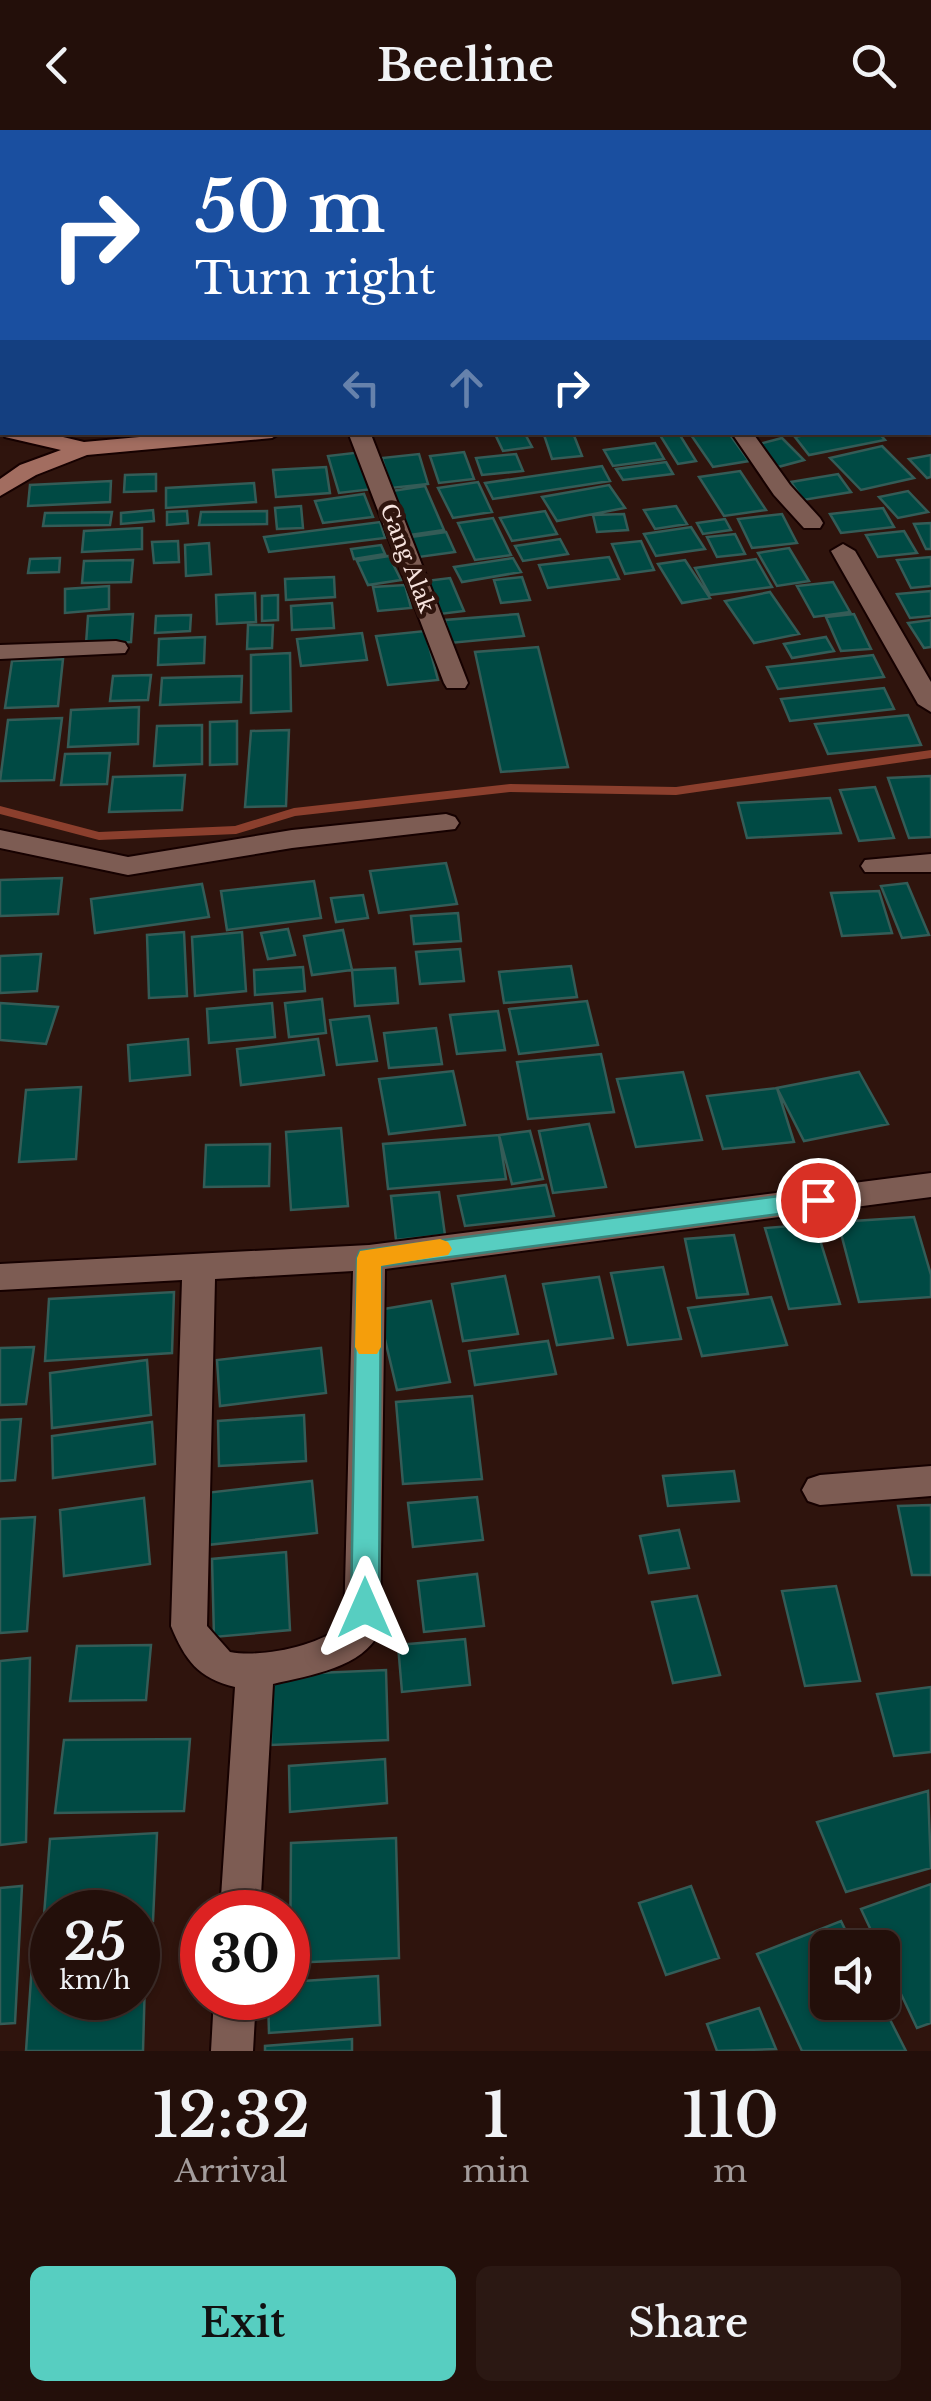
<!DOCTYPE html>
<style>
body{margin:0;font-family:"Libre Baskerville",serif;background:#2b1813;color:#f1f3f6;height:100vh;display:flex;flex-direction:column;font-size:38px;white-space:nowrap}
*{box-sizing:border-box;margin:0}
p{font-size:32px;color:#a39c9c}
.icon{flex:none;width:55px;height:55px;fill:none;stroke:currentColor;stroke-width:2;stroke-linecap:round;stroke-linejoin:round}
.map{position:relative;height:1921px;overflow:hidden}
.side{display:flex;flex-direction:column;background:#230f0a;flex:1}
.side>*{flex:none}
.top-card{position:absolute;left:0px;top:0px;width:932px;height:305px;box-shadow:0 2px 8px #0004,0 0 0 2px #402f2b;background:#1a4fa0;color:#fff;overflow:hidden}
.buttons{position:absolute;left:810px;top:1800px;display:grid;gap:20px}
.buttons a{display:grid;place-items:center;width:90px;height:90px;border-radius:15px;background:#230f0a;box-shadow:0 2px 8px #0004,0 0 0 2px #402f2b;font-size:50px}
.speed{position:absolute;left:30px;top:1760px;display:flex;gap:20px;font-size:50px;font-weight:700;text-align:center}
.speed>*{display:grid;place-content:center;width:130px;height:130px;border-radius:50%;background:#230f0a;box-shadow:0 2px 8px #0004,0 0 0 2px #402f2b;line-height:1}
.speed small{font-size:25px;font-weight:400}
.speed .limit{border:15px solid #d22;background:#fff;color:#111}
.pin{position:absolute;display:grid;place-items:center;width:85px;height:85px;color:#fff;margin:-42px;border:5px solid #fff;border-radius:50%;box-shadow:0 2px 10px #0007}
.me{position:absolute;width:110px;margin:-55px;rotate:0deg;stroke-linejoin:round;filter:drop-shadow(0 0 8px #0008)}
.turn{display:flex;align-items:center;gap:35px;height:210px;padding:0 30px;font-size:45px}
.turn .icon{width:130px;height:130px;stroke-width:2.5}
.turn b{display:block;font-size:70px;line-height:85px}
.lanes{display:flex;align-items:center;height:95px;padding:0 30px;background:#0003;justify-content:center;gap:50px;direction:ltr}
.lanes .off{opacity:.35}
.eta{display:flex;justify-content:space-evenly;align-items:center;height:170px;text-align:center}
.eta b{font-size:60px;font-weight:600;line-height:70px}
.primary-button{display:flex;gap:20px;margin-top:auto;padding:20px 30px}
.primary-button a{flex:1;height:115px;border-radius:15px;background:#57cec1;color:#111;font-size:40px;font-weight:600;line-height:115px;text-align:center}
.primary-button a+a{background:#2b1813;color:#f1f3f6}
header{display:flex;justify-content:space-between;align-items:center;height:130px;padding:0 30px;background:#230f0a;font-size:45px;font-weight:600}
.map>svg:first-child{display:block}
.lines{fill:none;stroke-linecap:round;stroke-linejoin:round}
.stream{fill:#8b3f2d;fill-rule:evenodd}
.building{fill:#004a44;stroke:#345c57;stroke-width:2.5}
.street-casing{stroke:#160100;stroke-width:4}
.secondary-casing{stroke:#160100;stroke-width:4}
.street{fill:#7d5c53;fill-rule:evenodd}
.secondary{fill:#a26d60;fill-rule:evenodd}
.route{fill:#57cec1;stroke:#39867d;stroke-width:2.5}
.slow{fill:#f59e0b}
.labels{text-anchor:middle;stroke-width:9;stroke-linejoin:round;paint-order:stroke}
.far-street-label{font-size:22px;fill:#f7e3de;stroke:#2f140d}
</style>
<header><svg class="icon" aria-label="back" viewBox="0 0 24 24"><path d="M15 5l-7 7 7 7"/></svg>Beeline<svg class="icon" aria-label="search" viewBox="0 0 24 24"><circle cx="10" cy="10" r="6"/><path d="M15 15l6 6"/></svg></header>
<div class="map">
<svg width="931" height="1921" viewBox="0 0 931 1921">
<rect width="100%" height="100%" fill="#2f140d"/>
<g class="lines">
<path class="stream" d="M931 620V628L676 665 510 662 295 686 236 704 99 710 0 684V676L99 702 235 696 294 678 510 654 676 657Z"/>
</g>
<path class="building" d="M249 0H352L353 2H250Z
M494 302H524L532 317 503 321Z
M658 302H678L696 331 678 334Z
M689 302H728L749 331 713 337Z
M819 302H878L885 310 809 325 795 307Z
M573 303 582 326 552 329 544 305Z
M782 308 804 330 778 337 755 315Z
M655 313 664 329 613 336 604 320Z
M882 316 914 348 861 360 830 328Z
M362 322 373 359 339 363 328 326Z
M464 322 474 349 439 353 430 326Z
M419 324 428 354 391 358 382 328Z
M516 324 523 341 482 345 476 328Z
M931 325V347L927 348 909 329Z
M666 332 673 344 623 350 616 339Z
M602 336 610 351 493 369 485 353Z
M326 337 330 363 276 367 273 340Z
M740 341 766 380 724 386 699 347Z
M156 344V361L124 362 125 345Z
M838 344 851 362 803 370 791 352Z
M111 351 110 372 28 376 30 355Z
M478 352 492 382 453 388 438 358Z
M254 353 256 372 166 378V358Z
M609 355 625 378 557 391 542 367Z
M425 356 444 400 410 405 392 361Z
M908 361 928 382 898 388 879 367Z
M364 364 373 387 323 393 315 371Z
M301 376 303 398 277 399 275 378Z
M676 376 687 394 655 399 644 380Z
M883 378 894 397 841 403 830 384Z
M153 380 154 391 121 394V383Z
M187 381 188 393 167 395V382Z
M267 381V394L199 395 201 382Z
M545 381 557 404 512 411 500 388Z
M112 382 110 395 43 396 45 383Z
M624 384 628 400 597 402 593 385Z
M782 384 797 413 752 418 738 389Z
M493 388 511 425 475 430 458 393Z
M725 389 731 400 703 404 697 393Z
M380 392 385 408 269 422 264 407Z
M931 393V419H926L914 394Z
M691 397 705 419 656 426 644 404Z
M142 398V419L82 422 84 401Z
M904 401 917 423 878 427 866 405Z
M446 402 455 422 419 427 411 407Z
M735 404 745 424 717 427 707 407Z
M560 409 568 424 523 431 515 416Z
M178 411 179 432 154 433 152 412Z
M641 411 654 440 625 444 612 414Z
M209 413 211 444 186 446 185 415Z
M381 415 385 424 354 429 351 419Z
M789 418 809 451 777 456 758 423Z
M389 426 401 450 368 455 357 431Z
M609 427 619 449 548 458 539 435Z
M931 427V456L911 458 897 430Z
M60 428 59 442 28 443 30 429Z
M513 428 521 442 462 452 454 437Z
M756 429 772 457 710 465 695 438Z
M133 430 131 452 82 453 84 431Z
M685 430 710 468 682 473 658 434Z
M334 447 335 467 286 470 285 449Z
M522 447 530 470 501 473 494 450Z
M450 448 464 481 440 484 426 451Z
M833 452 850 482 814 487 797 456Z
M405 455 411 478 378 481 373 457Z
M109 456V479L65 483V459Z
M931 461V486L910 488 897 464Z
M770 462 799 504 754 513 725 471Z
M255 463 256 492 217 494 216 465Z
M278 465V490L262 491V466Z
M332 473 334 498 292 500 291 476Z
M133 484 131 512 86 514 88 486Z
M518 484 524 506 450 513 445 490Z
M854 484 871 519 841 521 826 487Z
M191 485 190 501 155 503 156 486Z
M931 490V517L924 518 908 493Z
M248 495H273L272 518 247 519Z
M425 501 438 550 388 555 376 506Z
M362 503 367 530 301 536 297 509Z
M205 507 204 533 158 535 159 509Z
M826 507 834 521 792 528 784 514Z
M538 517 568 637 501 642 475 522Z
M290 523 291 581 251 583V525Z
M873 525 884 547 778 559 767 537Z
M63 529 58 576 5 578 12 531Z
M151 545 148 570 110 571 113 546Z
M242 546 241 572 160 575 162 548Z
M884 558 894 579 790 591 781 569Z
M139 577 138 614 68 617 71 580Z
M908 585 921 615 828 624 815 594Z
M62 588 54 650 0 651 8 590Z
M237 591V634L210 635V592Z
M202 595V634L154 636 157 596Z
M289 600 286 676 245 677 251 601Z
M110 623 107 654 61 655 65 624Z
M185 645 182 680 109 682 113 647Z
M931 646V707L909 708 888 648Z
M875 657 894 708 859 711 840 660Z
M830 668 841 703 747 708 738 673Z
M446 733 457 774 379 783 370 741Z
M62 748 58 784 0 786V750Z
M314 751 321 788 227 800 221 761Z
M907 753 929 805 902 808 881 756Z
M202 754 209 787 95 803 91 769Z
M879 761 892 803 842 806 831 763Z
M363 765 368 788 336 792 331 768Z
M458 783 461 811 414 814 411 786Z
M288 799 295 825 268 829 261 803Z
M343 800 352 840 312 845 304 806Z
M184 802 187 866 149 868 147 805Z
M242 802 246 861 195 866 192 807Z
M460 819 464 851 420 854 416 822Z
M41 824 37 861 0 863V826Z
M571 836 577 867 504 873 499 842Z
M303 837 305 861 255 865 254 840Z
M395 838 398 873 355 876 352 840Z
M322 869 326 903 289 907 285 873Z
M587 871 598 915 519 924 509 879Z
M0 873 58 877 46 914 0 910Z
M272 873 275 907 209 913 207 879Z
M498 881 505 920 457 924 450 885Z
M369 886 377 931 337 935 330 890Z
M436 898 442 934 389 938 384 903Z
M188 909 190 945 130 951 128 915Z
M318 909 324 945 241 955 237 919Z
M601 924 614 982 528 989 517 932Z
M453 941 465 995 389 1004 379 949Z
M683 942 702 1010 636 1017 617 949Z
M859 942 888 994 804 1011 777 958Z
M81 957 76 1029 19 1032 26 960Z
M777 958 794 1012 723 1019 707 966Z
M589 994 606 1057 553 1063 539 1001Z
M341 998 348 1076 291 1080 286 1002Z
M530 1001 543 1049 512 1054 499 1005Z
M499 1005 506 1049 388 1059 383 1014Z
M270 1014 269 1056 204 1057 206 1015Z
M546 1055 554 1086 465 1096 458 1066Z
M439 1062 445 1105 396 1110 391 1066Z
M914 1087 931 1145V1167L859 1172 838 1092Z
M815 1094 840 1174 789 1179 765 1098Z
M734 1105 748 1164 697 1168 685 1109Z
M663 1137 681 1209 628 1215 611 1143Z
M505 1146 518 1204 463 1211 452 1154Z
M599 1147 613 1208 557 1215 543 1154Z
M174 1162 172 1223 45 1231 49 1169Z
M771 1167 787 1215 702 1226 688 1178Z
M431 1171 450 1252 397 1260 378 1180Z
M548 1211 556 1244 475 1255 469 1221Z
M34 1217 26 1274 0 1275V1218Z
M321 1218 326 1263 220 1276 217 1230Z
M147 1230 151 1285 52 1298 50 1243Z
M472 1266 482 1349 403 1354 396 1272Z
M304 1285 306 1331 219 1336 218 1291Z
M21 1289 15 1350 0 1351V1290Z
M152 1292 155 1334 53 1348 52 1306Z
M734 1341 739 1371 668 1376 663 1346Z
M312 1351 317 1403 207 1415 205 1363Z
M477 1367 483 1410 413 1417 408 1373Z
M144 1368 150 1434 64 1446 60 1380Z
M931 1375V1445H912L898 1376Z
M35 1387 27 1501 0 1503V1389Z
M679 1400 689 1438 649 1443 640 1406Z
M286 1422 290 1500 214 1507 212 1429Z
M477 1444 484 1496 424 1502 418 1451Z
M836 1456 860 1551 805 1556 782 1461Z
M697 1466 720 1545 673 1553 652 1472Z
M465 1509 470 1555 402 1562 398 1515Z
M151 1515 146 1570 70 1571 77 1516Z
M30 1528 26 1712 0 1715V1531Z
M386 1540 388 1610 271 1615V1545Z
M931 1557V1622L894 1626 877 1564Z
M190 1609 184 1681 55 1683 64 1610Z
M385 1629 387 1673 290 1682 289 1636Z
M928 1661 931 1738 846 1762 817 1692Z
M157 1703 153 1791 138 1792V1782H52V1798H43L50 1709Z
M396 1708 399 1828 290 1833 291 1713Z
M931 1754V1893L917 1898 861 1779Z
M22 1756 15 1893 0 1894V1758Z
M691 1756 719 1828 666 1845 639 1773Z
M841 1791 854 1818H828V1872H881L906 1921H802L757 1824Z
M138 1813H146L143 1921H26L33 1820 52 1819V1868H138Z
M378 1846 380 1895 269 1903 268 1868H288V1852Z
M759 1878 776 1919 717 1921 707 1894Z
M352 1909V1921H265V1916Z"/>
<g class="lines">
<defs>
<path id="street" d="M462 0H480L482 2H464Z
M692 0H711L713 2H694Z
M809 0H828L830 2H811Z
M0 66 2 67V86L0 85Z
M930 87 931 88V100L930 99Z
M0 115H2V127H0Z
M930 117H931V129H930Z
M348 302H370L468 553 465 558H447L444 553Z
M731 302H752L790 355 820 388 823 393 820 398H804L774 365Z
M843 414 855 421 931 552V582L918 574 831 421Z
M116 511 125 513 128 518 125 523 0 529V515Z
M446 684 455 687 459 693 455 699 292 718 128 745 0 718V700L128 727 292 700Z
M931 724V742H865L861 736 865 730Z
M931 1043V1067L385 1139 380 1501C363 1538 310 1545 273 1554L260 1782H220L235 1557C198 1548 185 1530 171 1496L182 1150 0 1160V1134L369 1115ZM353 1141 344 1495C318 1516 262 1528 230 1522L207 1496 215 1149Z
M931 1336V1366L820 1375 808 1371 802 1360 808 1349 820 1345Z
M214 1868H256L253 1921H211Z"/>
<path id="secondary" d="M930 199H931V211H930Z
M3 302H42L84 312 195 302H282L272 308 87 325 36 345 0 366V349L20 335 61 320 5 307Z"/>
</defs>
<use href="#street" class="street-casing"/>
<use href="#secondary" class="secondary-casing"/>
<use href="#street" class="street"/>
<use href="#secondary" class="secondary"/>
</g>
<path class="route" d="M818 1061 830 1070 818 1079 381 1136 379 1478 375 1486 365 1490 355 1486 351 1478 357 1128 360 1121Z"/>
<path class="slow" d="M440 1109 448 1112 452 1119 448 1125 381 1136V1217L377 1224H359L355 1217 357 1128 360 1121Z"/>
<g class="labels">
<g class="far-street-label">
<text transform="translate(408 428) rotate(69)" y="8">Gang Alak</text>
</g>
</g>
</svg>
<div class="buttons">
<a><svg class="icon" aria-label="sound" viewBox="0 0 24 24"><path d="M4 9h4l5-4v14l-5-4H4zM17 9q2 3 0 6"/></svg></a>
</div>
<div class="speed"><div>25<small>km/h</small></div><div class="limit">30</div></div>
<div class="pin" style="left:818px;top:1070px;background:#d93025"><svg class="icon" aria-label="arrive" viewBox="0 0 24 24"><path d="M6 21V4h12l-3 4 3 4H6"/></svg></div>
<svg class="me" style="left:365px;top:1478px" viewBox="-20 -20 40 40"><path d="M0-17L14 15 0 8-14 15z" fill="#57cec1" stroke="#fff" stroke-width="4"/></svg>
<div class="top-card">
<div class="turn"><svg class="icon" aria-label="right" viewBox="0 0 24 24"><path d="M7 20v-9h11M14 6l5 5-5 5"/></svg><div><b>50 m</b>Turn right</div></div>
<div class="lanes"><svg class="icon off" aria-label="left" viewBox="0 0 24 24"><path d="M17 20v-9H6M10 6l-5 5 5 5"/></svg><svg class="icon off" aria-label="ahead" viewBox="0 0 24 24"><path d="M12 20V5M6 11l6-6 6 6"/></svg><svg class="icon" aria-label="right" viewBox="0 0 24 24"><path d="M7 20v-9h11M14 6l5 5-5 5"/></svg></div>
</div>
</div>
<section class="side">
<div class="eta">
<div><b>12:32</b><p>Arrival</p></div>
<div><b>1</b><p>min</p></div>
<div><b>110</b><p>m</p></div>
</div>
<div class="primary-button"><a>Exit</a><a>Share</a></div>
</section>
